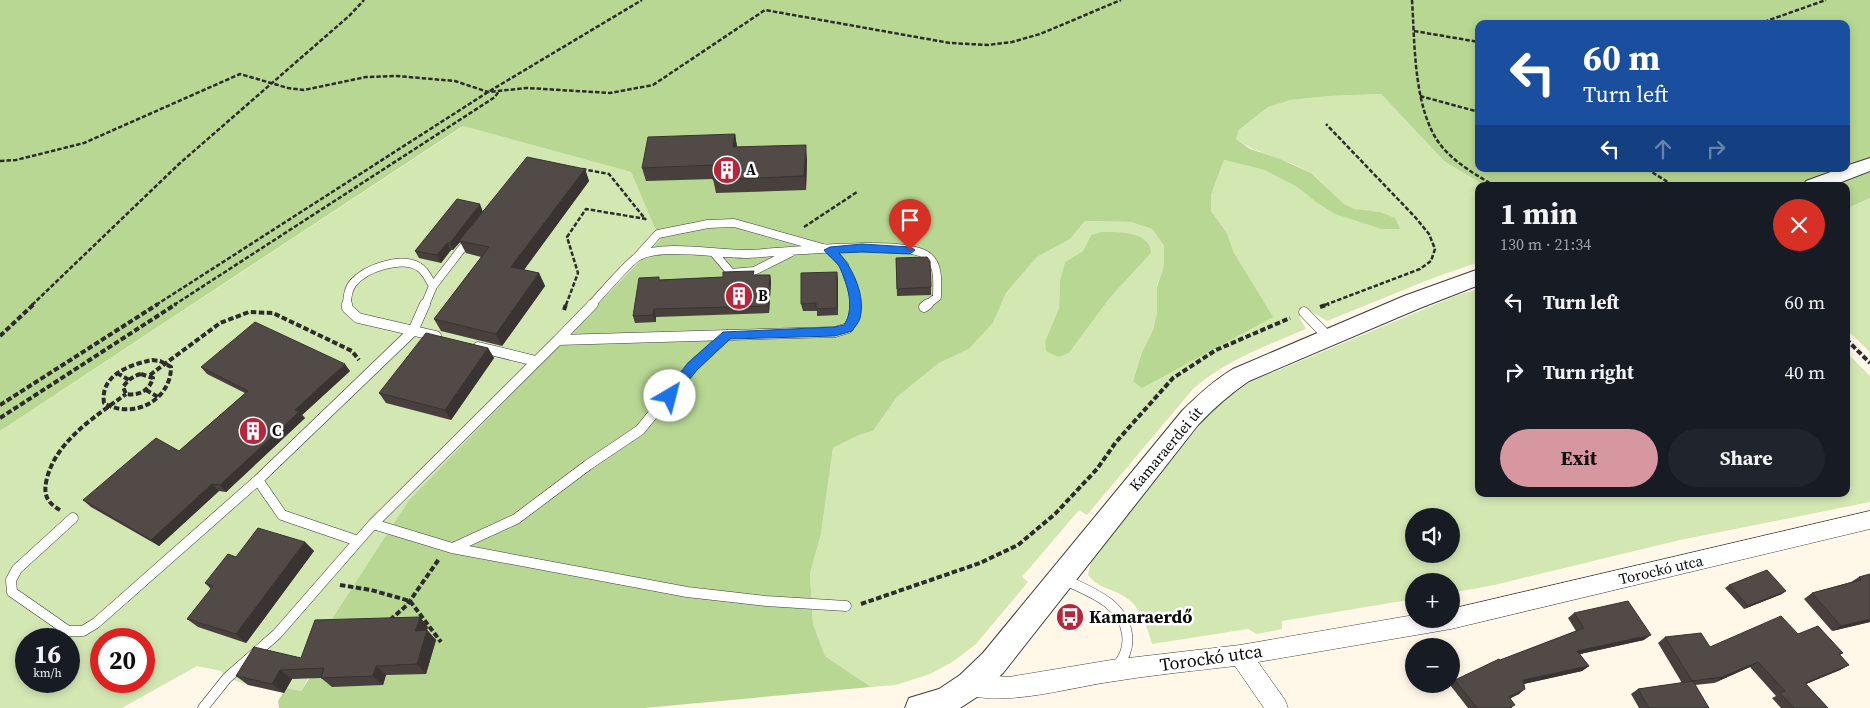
<!DOCTYPE html>
<meta charset="utf-8">
<style>
body{margin:0;font-family:"Source Serif 4",serif;background:#20242c;color:#f1f3f6;height:100vh;display:flex;flex-direction:column;font-size:19px;white-space:nowrap}
*{box-sizing:border-box;margin:0}
p{font-size:16px;color:#9ea1a6}
.icon{flex:none;width:28px;height:28px;fill:none;stroke:currentColor;stroke-width:2;stroke-linecap:round;stroke-linejoin:round}
.map{position:relative;flex:1;overflow:hidden}
.side{position:absolute;left:1475px;top:182px;width:375px;height:315px;display:flex;flex-direction:column;background:#171b24;border-radius:10px;box-shadow:0 2px 8px #0003}
.side>*{flex:none}
.banner{position:absolute;left:1475px;top:20px;width:375px;height:152px;border-radius:10px;box-shadow:0 2px 8px #0003;background:#1a4fa0;color:#fff;overflow:hidden}
.fabs{position:absolute;left:1405px;top:508px;display:grid;gap:10px}
.fabs a{display:grid;place-items:center;width:55px;height:55px;border-radius:50%;background:#171b24;box-shadow:0 2px 8px #0003;font-size:25px}
.speed{position:absolute;left:15px;top:628px;display:flex;gap:10px;font-size:25px;font-weight:700;text-align:center}
.speed>*{display:grid;place-content:center;width:65px;height:65px;border-radius:50%;background:#171b24;box-shadow:0 2px 8px #0003;line-height:1}
.speed small{font-size:12px;font-weight:400}
.speed .limit{border:8px solid #d22;background:#fff;color:#111}
.pin{position:absolute;display:grid;place-items:center;width:42px;height:42px;color:#fff;margin:-51px -21px;border-radius:50% 50% 50% 0;rotate:-45deg;box-shadow:0 0 5px #0007}
.pin .icon{rotate:45deg}
.me{position:absolute;width:55px;margin:-28px;rotate:37deg;stroke-linejoin:round;filter:drop-shadow(0 0 4px #0008)}
.turn{display:flex;align-items:center;gap:18px;height:105px;padding:0 25px;font-size:22px}
.turn .icon{width:65px;height:65px;stroke-width:2.5}
.turn b{display:block;font-size:35px;line-height:42px}
.lanes{display:flex;align-items:center;height:48px;padding:0 25px;background:#0003;justify-content:center;gap:25px;direction:ltr}
.lanes .off{opacity:.35}
.round{display:grid;place-items:center;flex:none;width:52px;height:52px;border-radius:26px;background:#20242c}
.summary{display:flex;align-items:center;justify-content:space-between;height:85px;padding:0 25px}
h1{font-size:30px;font-weight:700;line-height:38px}
.button{display:flex;gap:10px;margin-top:auto;padding:10px 25px}
.button a{flex:1;height:58px;border-radius:30px;background:#d797a1;color:#111;font-size:20px;font-weight:700;line-height:58px;text-align:center}
.button a+a{background:#20242c;color:#f1f3f6}
ul{padding:0;list-style:none}
li{display:flex;align-items:center;gap:15px;height:70px;padding:0 25px}
li div{flex:1}
li b{display:block;font-size:19px}
li em{font-style:normal}
.map>svg:first-child{display:block}
.green{fill:#d3e7b3;fill-rule:evenodd}
.forest{fill:#b8d793;fill-rule:evenodd}
.lines{fill:none;stroke-linecap:round;stroke-linejoin:round}
.service-far1-casing{stroke:#3d3d3d;stroke-width:9}
.service-casing{stroke:#3d3d3d;stroke-width:11}
.minor-casing{stroke:#3d3d3d;stroke-width:1}
.tertiary-casing{stroke:#3d3d3d;stroke-width:2}
.path-far1{stroke:#2c2c2c;stroke-width:2.5;stroke-dasharray:4.5 2;stroke-linecap:butt}
.path{stroke:#2c2c2c;stroke-width:4;stroke-dasharray:5.5 2.5;stroke-linecap:butt}
.service-far1{stroke:#fff;stroke-width:8}
.service{stroke:#fff;stroke-width:10}
.minor{fill:#fff;fill-rule:evenodd}
.tertiary{fill:#fff;fill-rule:evenodd}
.wall{fill:#47403d}
.shaded-wall{fill:#393432}
.building{fill:#524a47;stroke:#393432}
.route{fill:#1a73e8;stroke:#114b97}
.labels{text-anchor:middle;stroke-width:5;stroke-linejoin:round;paint-order:stroke}
.poi-label{font-size:15px;font-weight:bold;fill:#0a0a0a;stroke:#fff;text-anchor:start}
.street-label{font-size:15px;fill:#0a0a0a;stroke:#fff}
.near-poi-label{font-size:18px;font-weight:bold;fill:#0a0a0a;stroke:#fff;text-anchor:start}
.near-street-label{font-size:18px;fill:#0a0a0a;stroke:#fff}
</style>
<div class="map">
<svg width="1870" height="708" viewBox="0 0 1870 708">
<rect width="100%" height="100%" fill="#fff8e8"/>
<path class="green" d="M1381 94 1444 161 1485 186H1479V262L1433 278 1327 321 1312 312 1299 317 1306 329C1266 346 1226 360 1193 389L1087 515 1079 510 1022 577 1028 582 976 644 954 661 930 674 896 685 871 687 825 656 813 624 810 574 821 534 833 448 859 435 873 431 897 397 939 363 969 349 993 323 1006 293 1037 257 1070 239 1085 221 1131 222 1152 229 1164 246V265L1157 286V312L1153 330 1142 352 1133 381 1234 253 1227 233 1211 211V195L1224 160 1264 170 1297 187 1317 203 1336 214 1381 229 1380 212C1372 211 1362 212 1354 209 1335 203 1325 182 1309 172 1286 159 1258 155 1236 139L1239 130 1268 107 1291 100 1329 96ZM1101 232 1117 233 1151 253 1109 299 1069 353 1045 341 1059 308 1060 280 1065 262 1083 251 1091 235Z
M464 126 631 172 660 240 409 500 301 691 286 688 284 693 248 685 227 678 221 671 197 666 122 708H0V431ZM26 639H69V681H26ZM101 639H144V681H101Z
M1870 198V352L1846 329V209Z
M1479 289V494H1846V352L1870 376V502L1680 540 1494 585 1451 593V581H1414V599L1282 621V629L1257 634 1248 629 1152 644C1146 623 1139 602 1118 593 1105 587 1096 586 1088 575L1092 558 1214 408 1250 382 1458 295ZM1414 516H1451V554H1414Z"/>
<path class="forest" d="M0 0H1870V198L1846 209V186H1485L1444 161 1381 94 1329 96 1291 100 1268 107 1239 130 1236 139 1250 149 1280 159 1311 173 1344 204 1354 209 1380 212 1395 218 1400 229H1381L1335 214 1317 203 1297 187 1264 170 1224 160 1211 195V211L1227 233 1234 253 1273 317 1142 388 1133 381 1142 352 1153 330 1157 312V287L1164 265V246L1152 229 1131 222 1085 221 1070 239 1037 257 1006 293 993 323 969 349 939 363 897 397 873 431 859 435 833 448 821 534 810 574 813 624 825 656 871 687 644 708H279L278 701 286 688 301 691 309 679 325 630 409 500 660 240 631 172 463 126 0 431ZM1479 24H1846V169H1479Z
M1101 232C1118 232 1150 231 1151 253L1109 299 1069 353 1058 357 1046 351 1045 341 1059 308 1060 280 1065 262 1083 251 1091 235Z"/>
<g class="lines">
<defs>
<path id="service-far1" d="M714 253 731 273 754 271 790 253
M638 256 658 234 708 224 734 223 830 250 844 265 855 298V305
M347 305C347 297 348 289 353 283 366 268 401 256 419 267 426 271 429 280 433 286
M425 305 433 286 470 238
M591 305C600 296 630 260 639 256 662 244 717 254 745 254 782 253 900 238 926 255 940 264 937 283 937 297L927 305"/>
<path id="service" d="M347 304V308L358 318 436 336
M924 307 928 304
M1304 312 1328 337
M558 340 593 304
M478 347 536 361
M258 480 282 515 358 541
M73 518 17 569 11 580 12 592 68 631H83L96 623 258 480 413 331 425 304
M373 524 452 548 687 592 766 601 846 606
M453 548 516 519 588 465 640 430 692 366 727 335
M1063 579C1088 591 1123 602 1127 634 1129 647 1125 657 1117 666
M203 708 227 678 277 634 373 524 558 340 835 332 848 328 854 318 855 304"/>
<path id="minor" d="M1870 511V529L1451 629 1258 662 1285 700 1288 708H1264L1235 666C1193 671 1151 675 1109 682 1068 688 1001 708 962 693L959 685 962 677 970 674 1009 677 1111 660 1240 645 1414 615V619H1451V609Z"/>
<path id="tertiary" d="M1870 158V171L1831 186H1803L1806 181 1839 169H1846V166Z
M1479 269V285L1420 308 1249 381C1230 394 1214 408 1198 425L1003 673 980 695 960 708H905L909 698 939 689 960 675 983 653 1182 411C1198 395 1213 381 1233 369L1404 296Z"/>
</defs>
<use href="#service-far1" class="service-far1-casing"/>
<use href="#service" class="service-casing"/>
<use href="#minor" class="minor-casing"/>
<use href="#tertiary" class="tertiary-casing"/>
<path class="path-far1" d="M1412 0C1415 44 1413 113 1443 148 1457 164 1476 175 1495 186
M1758 24 1826 0
M1414 31 1479 42
M1420 96 1479 112
M0 161 16 160 84 143 240 74 288 88 304 90 366 77 397 76 455 81 488 92 527 88 610 93 653 85 765 10 950 43 988 45 1012 42 1040 34 1121 0
M582 169 609 174 646 220
M1647 169 1674 186
M804 227 857 192
M32 305 179 164 349 16 364 0
M156 305 488 92 642 0
M174 305 495 97 499 91
M566 305 578 273 567 237 586 209 646 219
M1325 305 1420 269 1431 261 1435 249 1429 234 1415 217 1326 124"/>
<path class="path" d="M1320 307 1329 304
M564 310 566 304
M0 336 34 304
M1846 339 1870 363
M152 360 160 361 171 367C171 401 132 420 104 403 100 375 129 365 152 360Z
M117 373 129 380
M141 374 153 378C149 391 139 396 126 394L123 387C128 380 133 376 141 374Z
M150 375 220 323 249 312 273 313 352 351 359 360
M146 390 158 397
M0 405 158 304
M0 418 176 304
M60 510C46 502 43 494 47 478 57 440 96 416 126 394
M340 585 371 590 410 601 441 642
M861 604 980 563 1018 545 1055 514 1097 469 1116 442 1173 378 1216 350 1290 318
M390 620 407 605 439 559"/>
<use href="#service-far1" class="service-far1"/>
<use href="#service" class="service"/>
<use href="#minor" class="minor"/>
<use href="#tertiary" class="tertiary"/>
</g>
<path class="wall" d="M735 134 737 147 807 159 806 190 716 193 713 179 646 181 642 168Z
M585 169 589 181 524 270 539 273 545 286 502 346 441 331 434 319 481 257 466 253 460 242 453 250H451L441 263 419 258 415 251 483 211Z
M896 258 931 287V295L897 296Z
M837 272 838 315 817 316V311H803L801 304Z
M770 275 771 282 769 313 656 317V322L635 323 633 316 660 280Z
M488 348 494 358 451 420 386 403 379 393Z
M201 367 350 371 302 415 305 418 226 492 219 491 159 546 91 507 83 500 179 451 245 393 207 374Z
M305 542 314 551 246 643 198 627 187 619 211 589 205 583 236 557Z
M1870 574V622L1832 631 1804 599 1812 593 1851 582 1859 577Z
M1729 585 1782 594 1744 609 1725 588Z
M1574 613 1644 640 1580 654 1589 666 1582 671 1524 684 1519 694 1510 698 1512 708H1468L1450 685 1455 680 1576 631 1568 618Z
M428 627 427 630 436 640 426 674 386 675 383 685 332 687 321 678 292 679 284 693 248 685 236 676 301 658Z
M1798 634 1843 653 1840 655 1849 665 1840 670 1806 684 1828 708H1781L1772 698 1776 696 1750 667 1714 683 1695 685 1709 708H1639L1631 694 1638 689 1682 683 1658 643 1665 637 1710 647Z"/>
<path class="shaded-wall" d="M735 134 737 147H733Z
M806 145 807 159 806 190 804 176Z
M585 169 589 181 517 279 511 267Z
M480 204 483 212 459 241 460 242 453 250 450 243Z
M447 243 451 250 441 263 437 255Z
M837 272 838 279V315L837 308Z
M539 273 545 286 502 346 496 334Z
M770 275 771 282 769 313 768 306Z
M654 309 656 317V322L653 315Z
M488 348 494 358 451 420 445 410Z
M345 364 350 371 302 415 305 418 226 492 220 485 295 410Z
M212 484 219 491 159 546 151 540Z
M305 542 314 551 246 643 236 634Z
M1786 591 1782 594 1744 609 1748 606Z
M420 617 428 627 427 630 436 640 426 674 417 664 415 631Z
M1870 619V622L1832 631 1841 626Z
M1651 635 1644 640 1571 656 1577 651Z
M1758 662 1750 667 1714 683 1722 677Z
M1849 665 1840 670 1796 688 1805 683Z
M376 666 386 675 383 685 373 676Z
M1589 666 1582 671 1518 685 1523 680Z
M280 670 292 679 284 693 272 684Z
M1525 689 1519 694 1503 702 1509 697Z"/>
<path class="building" d="M735 134 733 147 806 145 804 176 713 180 715 165 642 168 648 137Z
M527 157 585 169 511 267 539 273 496 334 434 319 489 247 459 241Z
M457 199 480 204 450 243H447L437 255 415 251Z
M927 257 930 261 931 287 897 289 896 258Z
M754 271 753 275H770L768 306 654 309 653 315 633 316 639 278 659 277V280L723 277V272Z
M837 272V308L816 309V303L801 304V273Z
M255 322 345 364 295 410 299 412 220 485 212 484 151 540 83 500 156 438 179 451 248 391 201 367Z
M426 333 488 348 445 410 379 393Z
M258 528 305 542 236 634 187 619 213 586 205 583 228 554 236 557Z
M1767 570 1786 591 1748 606 1729 585Z
M1870 574V619L1841 626 1812 593 1861 580 1859 577Z
M1628 601 1651 635 1577 651 1589 666 1523 680 1525 689 1509 697 1515 705 1509 708H1477L1455 680 1499 659 1500 660 1584 628 1574 613Z
M1781 616 1798 634 1818 626 1843 653 1839 654 1849 665 1805 683 1828 708H1794L1780 693 1785 691 1758 662 1722 677 1692 681 1665 637 1701 633 1710 647Z
M420 617 415 631 427 630 417 664 376 666 373 676 321 678 324 668 280 670 272 684 236 676 254 647 301 658 315 620Z
M1693 681 1709 708H1649L1638 689Z"/>
<path class="route" d="M862 244 910 247 915 250 910 254 862 252 839 253C853 268 866 297 860 318 859 323 854 327 852 331L835 336 730 339 697 370 674 399H666L664 396 666 393 688 363 723 332 835 327 844 325C855 309 848 285 840 268 837 261 829 257 824 250L830 247Z"/>
<defs>
<symbol id="building-disc" viewBox="-11 -11 22 22"><circle r="9.5" fill="#b7263a" stroke="#fff"/><path d="M-4-6H4V6H1V3H-1V6H-4ZM-2.5-4.3h1.7v1.8h-1.7ZM.8-4.3h1.7v1.8H.8ZM-2.5-1h1.7V.8h-1.7ZM.8-1h1.7V.8H.8Z" fill="#fff"/></symbol>
<symbol id="bus-disc" viewBox="-11 -11 22 22"><circle r="9.5" fill="#b7263a" stroke="#fff"/><path d="M-5-6H5V4H4V6H2V4H-2V6H-4V4H-5ZM-3.5-4V0h7V-4ZM-3.5 1.2v1.5H-2V1.2ZM2 1.2v1.5H3.5V1.2Z" fill="#fff"/></symbol>
</defs>
<g fill-rule="evenodd">
<use href="#building-disc" x="711" y="154" width="32" height="32"/>
<use href="#building-disc" x="723" y="280" width="32" height="32"/>
<use href="#building-disc" x="237" y="415" width="32" height="32"/>
<use href="#bus-disc" x="1054" y="601" width="32" height="32"/>
</g>
<g class="labels">
<g class="poi-label">
<text x="746" y="175">A</text>
<text x="758" y="301">B</text>
<text x="272" y="436">C</text>
</g>
<g class="street-label">
<text transform="translate(1166 449) rotate(-50)" y="5">Kamaraerdei út</text>
<text transform="translate(1661 570) rotate(-13)" y="5">Torockó utca</text>
</g>
<g class="near-poi-label">
<text x="1089" y="623">Kamaraerdő</text>
</g>
<g class="near-street-label">
<text transform="translate(1211 658) rotate(-8)" y="6">Torockó utca</text>
</g>
</g>
</svg>
<div class="fabs">
<a><svg class="icon" aria-label="sound" viewBox="0 0 24 24"><path d="M4 9h4l5-4v14l-5-4H4zM17 9q2 3 0 6"/></svg></a>
<a>+</a>
<a>−</a>
</div>
<div class="speed"><div>16<small>km/h</small></div><div class="limit">20</div></div>
<div class="pin" style="left:910px;top:250px;background:#d93025"><svg class="icon" aria-label="arrive" viewBox="0 0 24 24"><path d="M6 21V4h12l-3 4 3 4H6"/></svg></div>
<svg class="me" style="left:670px;top:396px" viewBox="-20 -20 40 40"><circle r="19" fill="#fff"/><path d="M0-13L10 11 0 6-10 11z" fill="#1a73e8"/></svg>
<div class="banner">
<div class="turn"><svg class="icon" aria-label="left" viewBox="0 0 24 24"><path d="M17 20v-9H6M10 6l-5 5 5 5"/></svg><div><b>60 m</b>Turn left</div></div>
<div class="lanes"><svg class="icon" aria-label="left" viewBox="0 0 24 24"><path d="M17 20v-9H6M10 6l-5 5 5 5"/></svg><svg class="icon off" aria-label="ahead" viewBox="0 0 24 24"><path d="M12 20V5M6 11l6-6 6 6"/></svg><svg class="icon off" aria-label="right" viewBox="0 0 24 24"><path d="M7 20v-9h11M14 6l5 5-5 5"/></svg></div>
</div>
<section class="side">
<div class="summary"><div><h1>1 min</h1><p>130 m · 21:34</p></div><a class="round" style="background:#d93025;color:#fff"><svg class="icon" aria-label="close" viewBox="0 0 24 24"><path d="M6 6l12 12M18 6L6 18"/></svg></a></div>
<ul>
<li><svg class="icon" aria-label="left" viewBox="0 0 24 24"><path d="M17 20v-9H6M10 6l-5 5 5 5"/></svg><div><b>Turn left</b></div><em>60 m</em></li>
<li><svg class="icon" aria-label="right" viewBox="0 0 24 24"><path d="M7 20v-9h11M14 6l5 5-5 5"/></svg><div><b>Turn right</b></div><em>40 m</em></li>
</ul>
<div class="button"><a>Exit</a><a>Share</a></div>
</section>
</div>
